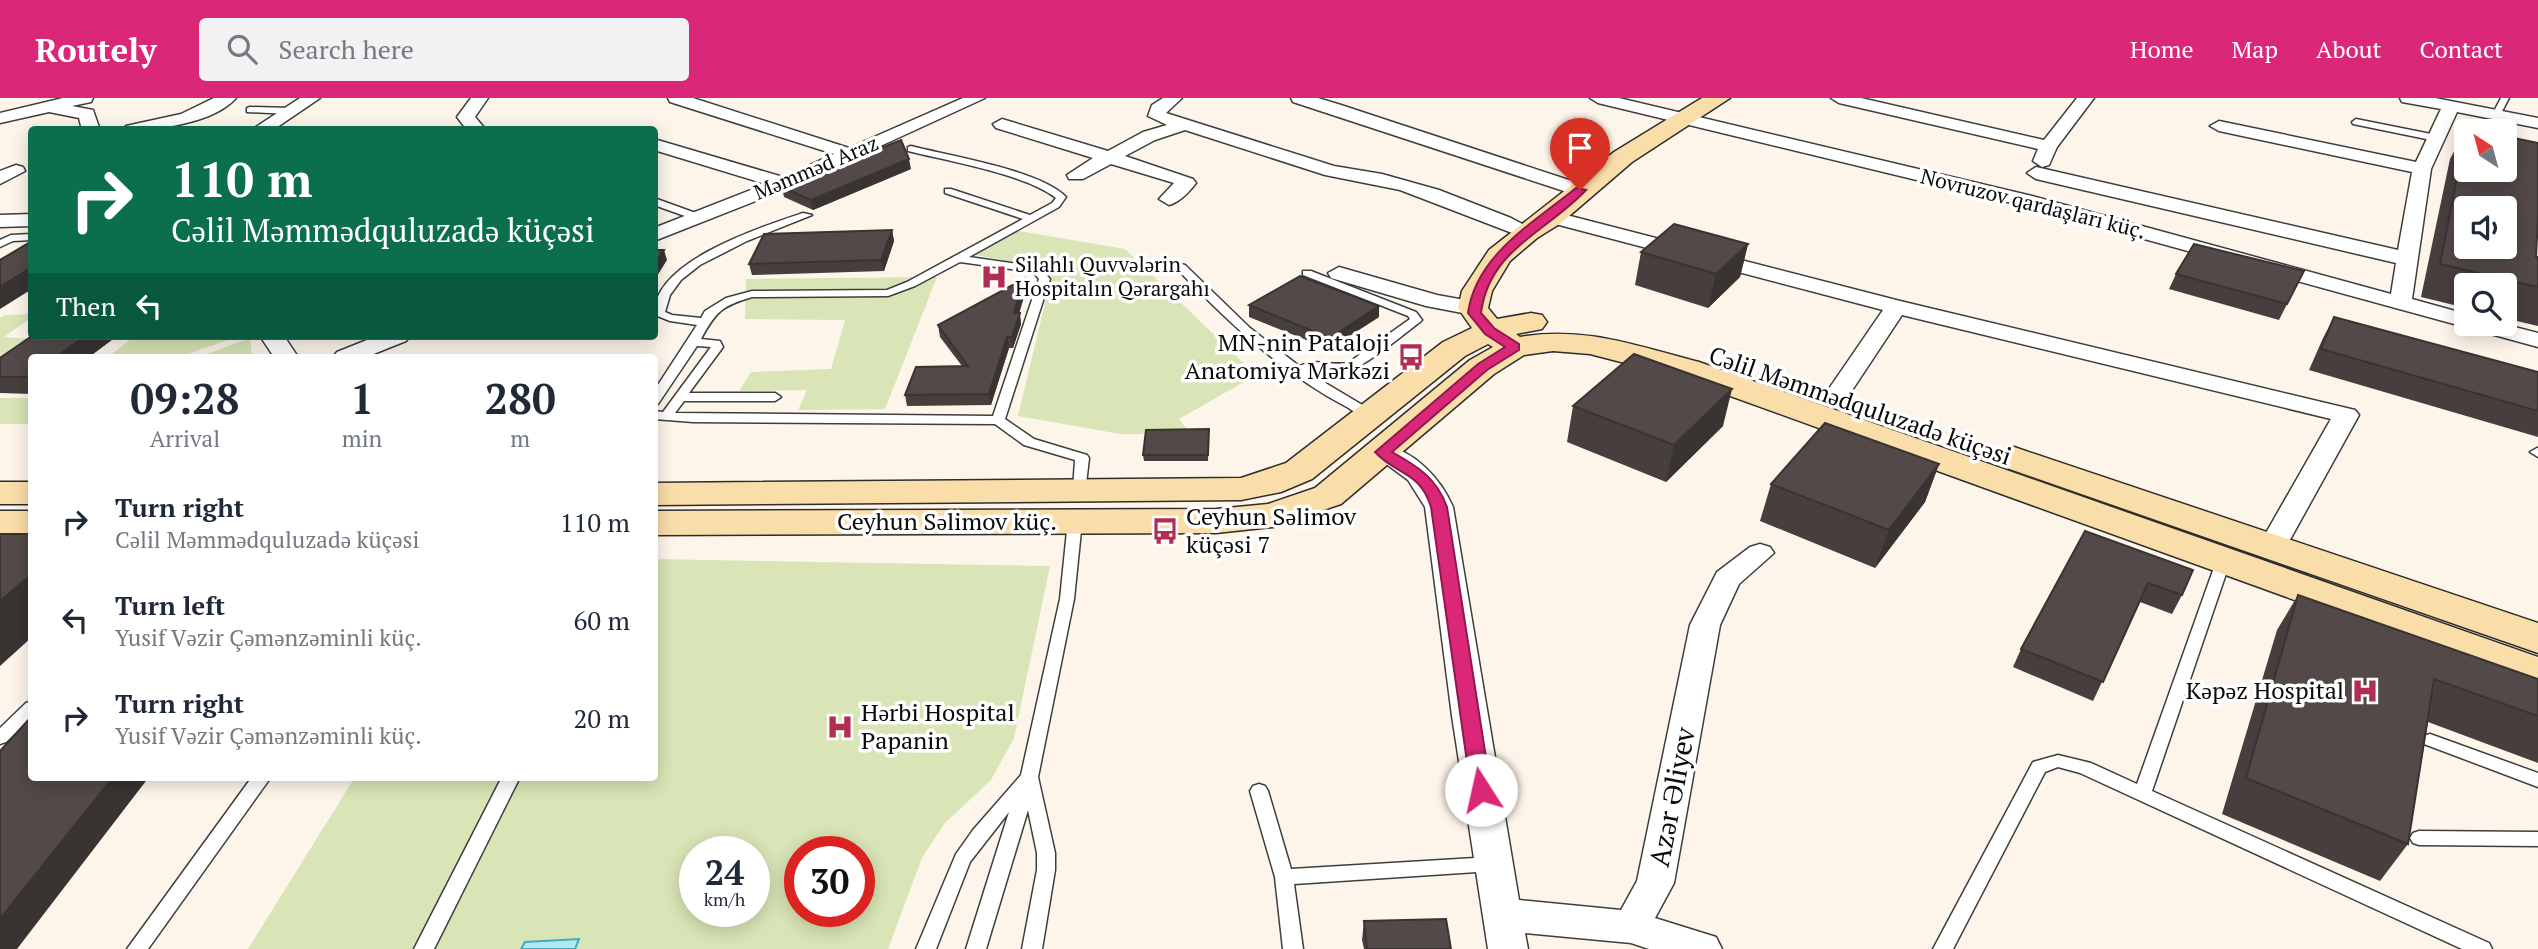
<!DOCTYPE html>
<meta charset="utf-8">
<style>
body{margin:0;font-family:"PT Serif",serif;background:#f2f2f3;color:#1f2937;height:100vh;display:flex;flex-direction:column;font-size:26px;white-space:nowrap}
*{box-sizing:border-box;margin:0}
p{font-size:23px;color:#747a83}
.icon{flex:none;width:38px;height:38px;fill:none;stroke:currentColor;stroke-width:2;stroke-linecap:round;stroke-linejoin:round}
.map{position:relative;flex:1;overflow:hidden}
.side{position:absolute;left:28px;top:256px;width:630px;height:427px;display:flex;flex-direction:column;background:#fff;border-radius:7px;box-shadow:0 4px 18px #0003}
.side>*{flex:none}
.hud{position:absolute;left:28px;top:28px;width:630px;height:214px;border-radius:7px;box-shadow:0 4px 18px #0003;background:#0b6e4f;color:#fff;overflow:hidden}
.needle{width:46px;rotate:324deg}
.fabs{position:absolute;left:2454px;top:21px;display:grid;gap:14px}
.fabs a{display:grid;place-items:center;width:63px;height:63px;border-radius:7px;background:#fff;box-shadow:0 4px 18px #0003;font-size:35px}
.speed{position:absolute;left:679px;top:738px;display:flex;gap:14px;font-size:35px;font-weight:700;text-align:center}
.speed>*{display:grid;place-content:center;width:91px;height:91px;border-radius:50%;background:#fff;box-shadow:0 4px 18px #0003;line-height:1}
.speed small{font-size:18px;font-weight:400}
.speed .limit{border:10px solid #d22;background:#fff;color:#111}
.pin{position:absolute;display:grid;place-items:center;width:60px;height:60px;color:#fff;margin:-72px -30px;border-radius:50% 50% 50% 0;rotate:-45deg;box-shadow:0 0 7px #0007}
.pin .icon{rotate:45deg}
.me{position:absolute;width:77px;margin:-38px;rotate:350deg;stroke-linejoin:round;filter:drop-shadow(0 0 5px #0008)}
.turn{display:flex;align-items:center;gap:24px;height:147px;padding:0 28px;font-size:32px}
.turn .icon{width:91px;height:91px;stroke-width:2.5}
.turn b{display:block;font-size:49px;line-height:60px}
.then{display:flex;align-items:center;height:66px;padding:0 28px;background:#0003;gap:14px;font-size:26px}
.eta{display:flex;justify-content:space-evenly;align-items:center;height:119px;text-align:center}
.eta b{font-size:42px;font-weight:800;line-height:49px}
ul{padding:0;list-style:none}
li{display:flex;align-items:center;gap:21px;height:98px;padding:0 28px}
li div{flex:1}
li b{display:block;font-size:26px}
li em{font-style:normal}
header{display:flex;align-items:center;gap:42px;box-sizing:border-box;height:98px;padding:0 35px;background:#db2777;color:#fff}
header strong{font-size:33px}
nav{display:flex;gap:38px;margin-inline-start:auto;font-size:24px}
.search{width:490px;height:63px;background:#f2f2f3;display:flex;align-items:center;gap:18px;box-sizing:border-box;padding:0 24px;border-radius:7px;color:#747a83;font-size:26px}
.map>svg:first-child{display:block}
.green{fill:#d9e5b6;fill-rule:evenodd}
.water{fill:#b2e8f2;stroke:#3eadc4;stroke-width:2}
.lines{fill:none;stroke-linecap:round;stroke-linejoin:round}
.service-casing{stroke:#3e3e3e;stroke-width:3}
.minor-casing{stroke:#3e3e3e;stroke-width:3}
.secondary-casing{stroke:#2d2d2d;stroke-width:3}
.service{fill:#fff;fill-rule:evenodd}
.minor{fill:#fff;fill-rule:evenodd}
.secondary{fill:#fadea9;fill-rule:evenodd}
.wall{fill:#473f3e}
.shaded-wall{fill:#393332}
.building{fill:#524948;stroke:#393332;stroke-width:2;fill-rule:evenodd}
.route{fill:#db2777;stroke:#8e194d;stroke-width:2}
.labels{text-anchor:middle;stroke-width:7;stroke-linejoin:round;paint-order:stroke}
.far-street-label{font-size:21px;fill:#0b0b0b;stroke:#fff}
.far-poi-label{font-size:21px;fill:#0b0b0b;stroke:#fff;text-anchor:start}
.poi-label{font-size:24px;fill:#0b0b0b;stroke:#fff;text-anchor:end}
.street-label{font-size:24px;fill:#0b0b0b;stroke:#fff}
.near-street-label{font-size:28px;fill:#0b0b0b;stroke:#fff}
</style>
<header>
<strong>Routely</strong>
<div class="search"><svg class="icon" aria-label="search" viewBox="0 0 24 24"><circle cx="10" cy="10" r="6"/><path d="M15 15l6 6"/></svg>Search here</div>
<nav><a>Home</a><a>Map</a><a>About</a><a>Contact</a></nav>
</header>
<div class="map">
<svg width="2538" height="851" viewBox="0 0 2538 851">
<rect width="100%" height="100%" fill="#fef5ea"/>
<path class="green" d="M1013 132 1125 151 1256 277 1179 321 1191 336H1120L1018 318 1053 172 976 157Z
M937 179 885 311 798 312 807 292 739 293 751 274 831 271 845 222 745 221 746 181Z
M31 216V220L4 239 49 242 0 276V220L5 217Z
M135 238H240L179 259H108Z
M250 240 252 259H199Z
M0 300H31V326H0Z
M655 461 1050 468 1014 640 991 682 944 726 922 760 888 851H248L355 679H654ZM695 754H754V814H695ZM800 754H859V814H800Z"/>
<path class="water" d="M579 841 575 851H521L525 844Z"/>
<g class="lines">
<defs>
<path id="service" d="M2501 0H2509L2499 19H2493L2492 17Z
M250 9 291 10 295 13 291 16 247 14V10Z
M2356 21 2436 37 2440 40 2436 43 2353 26 2352 24Z
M911 48C949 58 1040 72 1066 99L1059 109 969 159 1040 169 1050 181 1005 321 1034 341 1087 357 1089 360 1085 395H1075L1073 392 1075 362 1024 347 995 326 693 324 654 321V313L663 314 711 249 697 248 658 306 654 307V293L697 227 670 223 655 217C650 164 764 128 803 115L812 117 747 143 700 167 681 182 670 197 665 214 672 217 701 220 705 213 726 200 752 193 887 192 907 184 1023 121 945 95V91H951L1030 117 1052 105 1056 100C1026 76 947 63 908 53V49ZM960 164 1033 174 1039 181 993 318 675 315 684 303H775L781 299 775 295H689L723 249 720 243 701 241C716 213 722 208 752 199L888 198 915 188Z
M654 100 704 118 705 120 696 122 654 107Z
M32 136V142L13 143 0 149V142L11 137Z
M1181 166 1185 167 1250 230 1299 268C1320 260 1327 268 1348 265L1410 221 1408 218 1303 177V173H1311L1416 214 1422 222 1420 224C1405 235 1366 268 1350 272 1335 275 1321 268 1307 274L1374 314 1376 317 1374 320C1364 321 1354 313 1345 308 1281 274 1227 223 1177 171V167Z
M2537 350H2538V359L2530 354Z
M1075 419 1082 423 1074 501 1038 679 1055 755V772L1042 851H1022L1037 772V755L1028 712 986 851H966L1009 714 970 764 936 851H916L956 756 973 732 1021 677 1060 501 1068 423Z
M2223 459 2230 464 2152 693 2489 845 2492 851H2462L2080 675 2058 669 2045 674 1953 851H1933L2033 664 2058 657 2091 665 2137 686 2216 464Z
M32 603V619L6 644 0 646V630L26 605Z
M2430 636 2538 675V689L2424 646 2422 642 2424 638Z
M252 679H271L148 851H127Z
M502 679H520L434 851H414Z
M1259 686 1265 688 1268 693 1291 771 1492 759 1499 761 1501 766 1499 771 1492 773 1294 786 1303 851H1283L1275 779 1250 693 1253 688Z
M2419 733 2538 734V748L2419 747 2413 745 2410 740 2413 735Z"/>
<path id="minor" d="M63 0H93L91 4 72 8 93 12 100 32H82L79 20 49 14 0 25V15Z
M214 0H236C213 26 156 32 123 32L126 28 181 16Z
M300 0H320L273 32 253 31Z
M471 0H488L475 19 486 32H467L457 19Z
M668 0H693L849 50 963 0H985L791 89 654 143V130L766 86 654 52V41L783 79 834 56 670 4Z
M1163 0H1182L1166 15 1334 68 1382 76 1439 92 1511 120 1537 134 1527 140 1520 138 1400 92 1325 77 1185 32 1155 42 1125 58 1193 81 1196 85C1189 94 1180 104 1169 107L1159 101 1174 85 1111 66 1083 81H1069L1067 77 1093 60 996 30 993 26 1002 21 1108 53 1143 34 1167 27 1148 18 1152 7Z
M1291 0H1318L1341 7 1587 88 1590 92 1587 96H1573L1293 4Z
M1590 0H1619L2032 98 2391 196 2396 165 2036 81 2027 75 2036 69 2398 152 2412 74 2219 33 2210 28 2219 23 2416 64 2441 11 2402 4 2400 0H2435L2538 20V30L2457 14 2431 71 2412 201 2466 216V226H2503L2538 235V249L2020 107 1598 5Z
M1831 0H1861L2044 42 2077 0H2094L2057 49 2049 67 2042 69 2033 63 2038 51 1839 5Z
M16 67 23 69 25 73 0 86V73Z
M1551 113 1900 203 2355 312 2359 317 2286 449 2282 455 2272 458 2262 455 2258 449 2331 321 1902 217 1845 303H1827L1824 298 1883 212 1544 123 1541 119 1544 115Z
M32 116V128L0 129V117Z
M1339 169 1437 197 1481 205 1484 210 1473 217 1426 208 1331 180 1328 175Z
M260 238H284L298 259H274Z
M377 238H410L406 243 366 259H333L337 254Z
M1383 346C1415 354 1440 379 1453 409L1519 802 1621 812 1637 783 1690 527 1717 474 1750 449 1760 446 1770 449 1774 455 1739 486 1720 527 1674 785 1655 820 1716 839 1722 851H1649L1631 845 1525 835 1528 851H1488L1452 618 1425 409 1408 382 1370 354 1374 348Z"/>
<path id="secondary" d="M1702 0H1730L1632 64 1561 125 1537 140 1510 163 1492 193 1488 210 1497 221 1531 215 1542 217 1547 224 1542 231 1516 236 1520 239C1585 228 1636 248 1699 264L2538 559V590L1675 278 1590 256 1553 253 1524 257 1494 276 1341 406 1273 429 1216 435 654 437V413L1216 411 1268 406 1315 390 1470 262 1493 249 1488 246 1465 258 1312 381 1281 394 1241 402 654 407V385L1241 380 1286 365 1443 244 1472 230 1458 210 1462 193 1489 152 1614 54Z
M2014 349 2538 525V555L2001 368 1996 360 2001 352Z
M0 384H32V406H0Z
M0 413H32V437H0Z"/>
</defs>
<use href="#service" class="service-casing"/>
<use href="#minor" class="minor-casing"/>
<use href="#secondary" class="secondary-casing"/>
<use href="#service" class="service"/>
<use href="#minor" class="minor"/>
<use href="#secondary" class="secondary"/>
</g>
<path class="wall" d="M2466 31 2536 159H2538V228L2504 220V187H2466V210L2421 199 2450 61Z
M911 71 813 112 784 99 782 89Z
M892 132 894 143 884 173 752 177 749 166Z
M1748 146 1740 179 1708 210 1635 187 1641 154Z
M2304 173 2279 222 2169 191 2176 176Z
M1026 192 1019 215 1021 226 1013 250H1009L991 307 907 308 905 297 962 268 940 239 938 227Z
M1249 207 1379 208V219L1329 251 1249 219Z
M2334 219 2538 274V339L2309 272 2323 240Z
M32 238H117L89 259H32V296L0 295V260Z
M1573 308 1723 328 1666 384 1567 344Z
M1209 331 1208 363H1144L1143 357Z
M1939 366 1925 404 1875 470 1760 423 1771 386Z
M2085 433 2182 497 2172 516 2140 504 2093 603 2013 569 2021 551Z
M2298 497 2538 581V665L2428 624 2408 746 2380 783 2222 716 2277 532Z
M1364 823 1451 851H1364L1362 842Z"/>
<path class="shaded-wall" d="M909 61 911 71 813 112 811 102Z
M892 132 894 143 884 173 881 162Z
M1748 146 1740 179 1708 210 1716 176Z
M664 152 667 162 654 183V167Z
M32 169V191L0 211V189Z
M1024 181 1026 192 1016 226 1014 215Z
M1379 208V219L1329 251 1330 240Z
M1020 215 1021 226 1013 250 1012 239Z
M85 238H117L89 259H56Z
M1007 239 1009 250 991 307 989 296Z
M1732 291 1723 328 1666 384 1674 347Z
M1939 366 1925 404 1875 470 1889 432Z
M32 476V539L0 568V503Z
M113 679H149L17 851H0V821Z"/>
<path class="building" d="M2466 34V72H2504V38L2538 45V119L2536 159H2538V189L2440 166ZM2466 110H2504V149H2466Z
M901 42 909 61 811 102 782 89Z
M1674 126 1748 146 1716 176 1641 154Z
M892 132 881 162 749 166 764 136Z
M32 143V169L0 189V162Z
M2194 146 2304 173 2287 206 2176 176Z
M654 152H664L654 167Z
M1300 178 1379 208 1330 240 1249 207Z
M1024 181 1014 215H1020L1012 239H1007L989 296 905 297 916 269 968 268 938 227Z
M2334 219 2538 274V313L2321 251Z
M32 238H85L56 259H32V277L28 279H0V260Z
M1634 256 1732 291 1674 347 1573 308Z
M1825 325 1939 366 1889 432 1771 386Z
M1209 331 1208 357H1143L1146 332Z
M2085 433 2193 472 2182 497 2148 485 2103 584 2021 551Z
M0 436H32V476L0 503Z
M2298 497 2538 581V618L2434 581 2408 746 2246 680Z
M31 619 32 679H113L0 821V653Z
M1446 821 1451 851H1367L1364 823Z"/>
<path class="route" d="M1576 90 1586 92C1547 134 1489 151 1481 215L1494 230 1519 246V252L1487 272 1392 354C1417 368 1437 380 1447 409L1491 692 1488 697H1474L1471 692 1431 409C1420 373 1396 377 1375 354L1478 266 1505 249 1485 236 1468 215C1476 157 1533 125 1576 90Z"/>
<defs>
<symbol id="hospital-bare" viewBox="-9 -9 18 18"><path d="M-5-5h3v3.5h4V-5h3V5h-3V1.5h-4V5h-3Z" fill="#b12d51" stroke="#fff" stroke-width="2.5" paint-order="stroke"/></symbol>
<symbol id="bus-bare" viewBox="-9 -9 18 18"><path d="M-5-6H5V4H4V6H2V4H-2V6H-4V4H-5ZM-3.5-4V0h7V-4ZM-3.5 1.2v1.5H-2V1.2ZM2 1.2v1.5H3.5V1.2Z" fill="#b12d51" stroke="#fff" stroke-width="2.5" paint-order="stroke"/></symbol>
</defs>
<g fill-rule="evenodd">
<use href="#hospital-bare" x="975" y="160" width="38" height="38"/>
<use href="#bus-bare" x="1392" y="240" width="38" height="38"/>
<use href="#bus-bare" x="1146" y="414" width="38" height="38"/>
<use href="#hospital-bare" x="2346" y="574" width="38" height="38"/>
<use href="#hospital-bare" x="821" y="610" width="38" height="38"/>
</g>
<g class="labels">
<g class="far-street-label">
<text transform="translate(816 70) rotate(-23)" y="7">Məmməd Araz</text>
<text transform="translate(2033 106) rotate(14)" y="7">Novruzov qardaşları küç.</text>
</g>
<g class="far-poi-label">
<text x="1015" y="174">Silahlı Quvvələrin<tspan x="1015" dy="24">Hospitalın Qərargahı</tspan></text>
</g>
<g class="poi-label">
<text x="1390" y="253">MN-nin Pataloji<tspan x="1390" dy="28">Anatomiya Mərkəzi</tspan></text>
<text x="1186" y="427" text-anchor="start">Ceyhun Səlimov<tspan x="1186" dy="28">küçəsi 7</tspan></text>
<text x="2344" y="601">Kəpəz Hospital</text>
<text x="861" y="623" text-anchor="start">Hərbi Hospital<tspan x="861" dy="28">Papanin</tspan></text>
</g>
<g class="street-label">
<text transform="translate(1860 308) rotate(19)" y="8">Cəlil Məmmədquluzadə küçəsi</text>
<text x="947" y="432">Ceyhun Səlimov küç.</text>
</g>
<g class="near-street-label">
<text transform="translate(1672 699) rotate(-79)" y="10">Azər Əliyev</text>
</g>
</g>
</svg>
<div class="fabs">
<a><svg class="needle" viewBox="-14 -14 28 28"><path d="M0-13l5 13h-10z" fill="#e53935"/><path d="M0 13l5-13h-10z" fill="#747a83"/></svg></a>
<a><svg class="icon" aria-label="sound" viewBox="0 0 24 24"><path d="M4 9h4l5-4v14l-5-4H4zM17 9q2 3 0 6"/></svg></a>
<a><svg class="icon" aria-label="search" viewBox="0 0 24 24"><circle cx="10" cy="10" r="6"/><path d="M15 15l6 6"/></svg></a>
</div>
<div class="speed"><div>24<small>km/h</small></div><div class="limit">30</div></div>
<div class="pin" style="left:1580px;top:92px;background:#d93025"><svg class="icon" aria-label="arrive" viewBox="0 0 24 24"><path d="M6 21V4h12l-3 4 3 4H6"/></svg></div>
<svg class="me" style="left:1481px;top:692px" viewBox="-20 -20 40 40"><circle r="19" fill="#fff"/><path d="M0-13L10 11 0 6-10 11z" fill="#db2777"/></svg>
<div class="hud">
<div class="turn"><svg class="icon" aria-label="right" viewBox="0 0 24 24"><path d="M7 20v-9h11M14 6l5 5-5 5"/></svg><div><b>110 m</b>Cəlil Məmmədquluzadə küçəsi</div></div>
<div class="then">Then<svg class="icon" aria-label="left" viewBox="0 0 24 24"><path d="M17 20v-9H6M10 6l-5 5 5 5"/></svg></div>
</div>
<section class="side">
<div class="eta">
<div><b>09:28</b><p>Arrival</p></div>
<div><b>1</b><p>min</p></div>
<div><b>280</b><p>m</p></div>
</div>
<ul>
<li><svg class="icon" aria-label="right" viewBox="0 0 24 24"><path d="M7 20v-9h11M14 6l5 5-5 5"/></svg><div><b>Turn right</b><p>Cəlil Məmmədquluzadə küçəsi</p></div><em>110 m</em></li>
<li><svg class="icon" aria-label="left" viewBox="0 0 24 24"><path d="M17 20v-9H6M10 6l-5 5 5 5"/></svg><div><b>Turn left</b><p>Yusif Vəzir Çəmənzəminli küç.</p></div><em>60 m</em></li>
<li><svg class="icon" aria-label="right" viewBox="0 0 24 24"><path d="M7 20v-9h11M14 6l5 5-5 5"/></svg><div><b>Turn right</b><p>Yusif Vəzir Çəmənzəminli küç.</p></div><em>20 m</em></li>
</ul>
</section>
</div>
